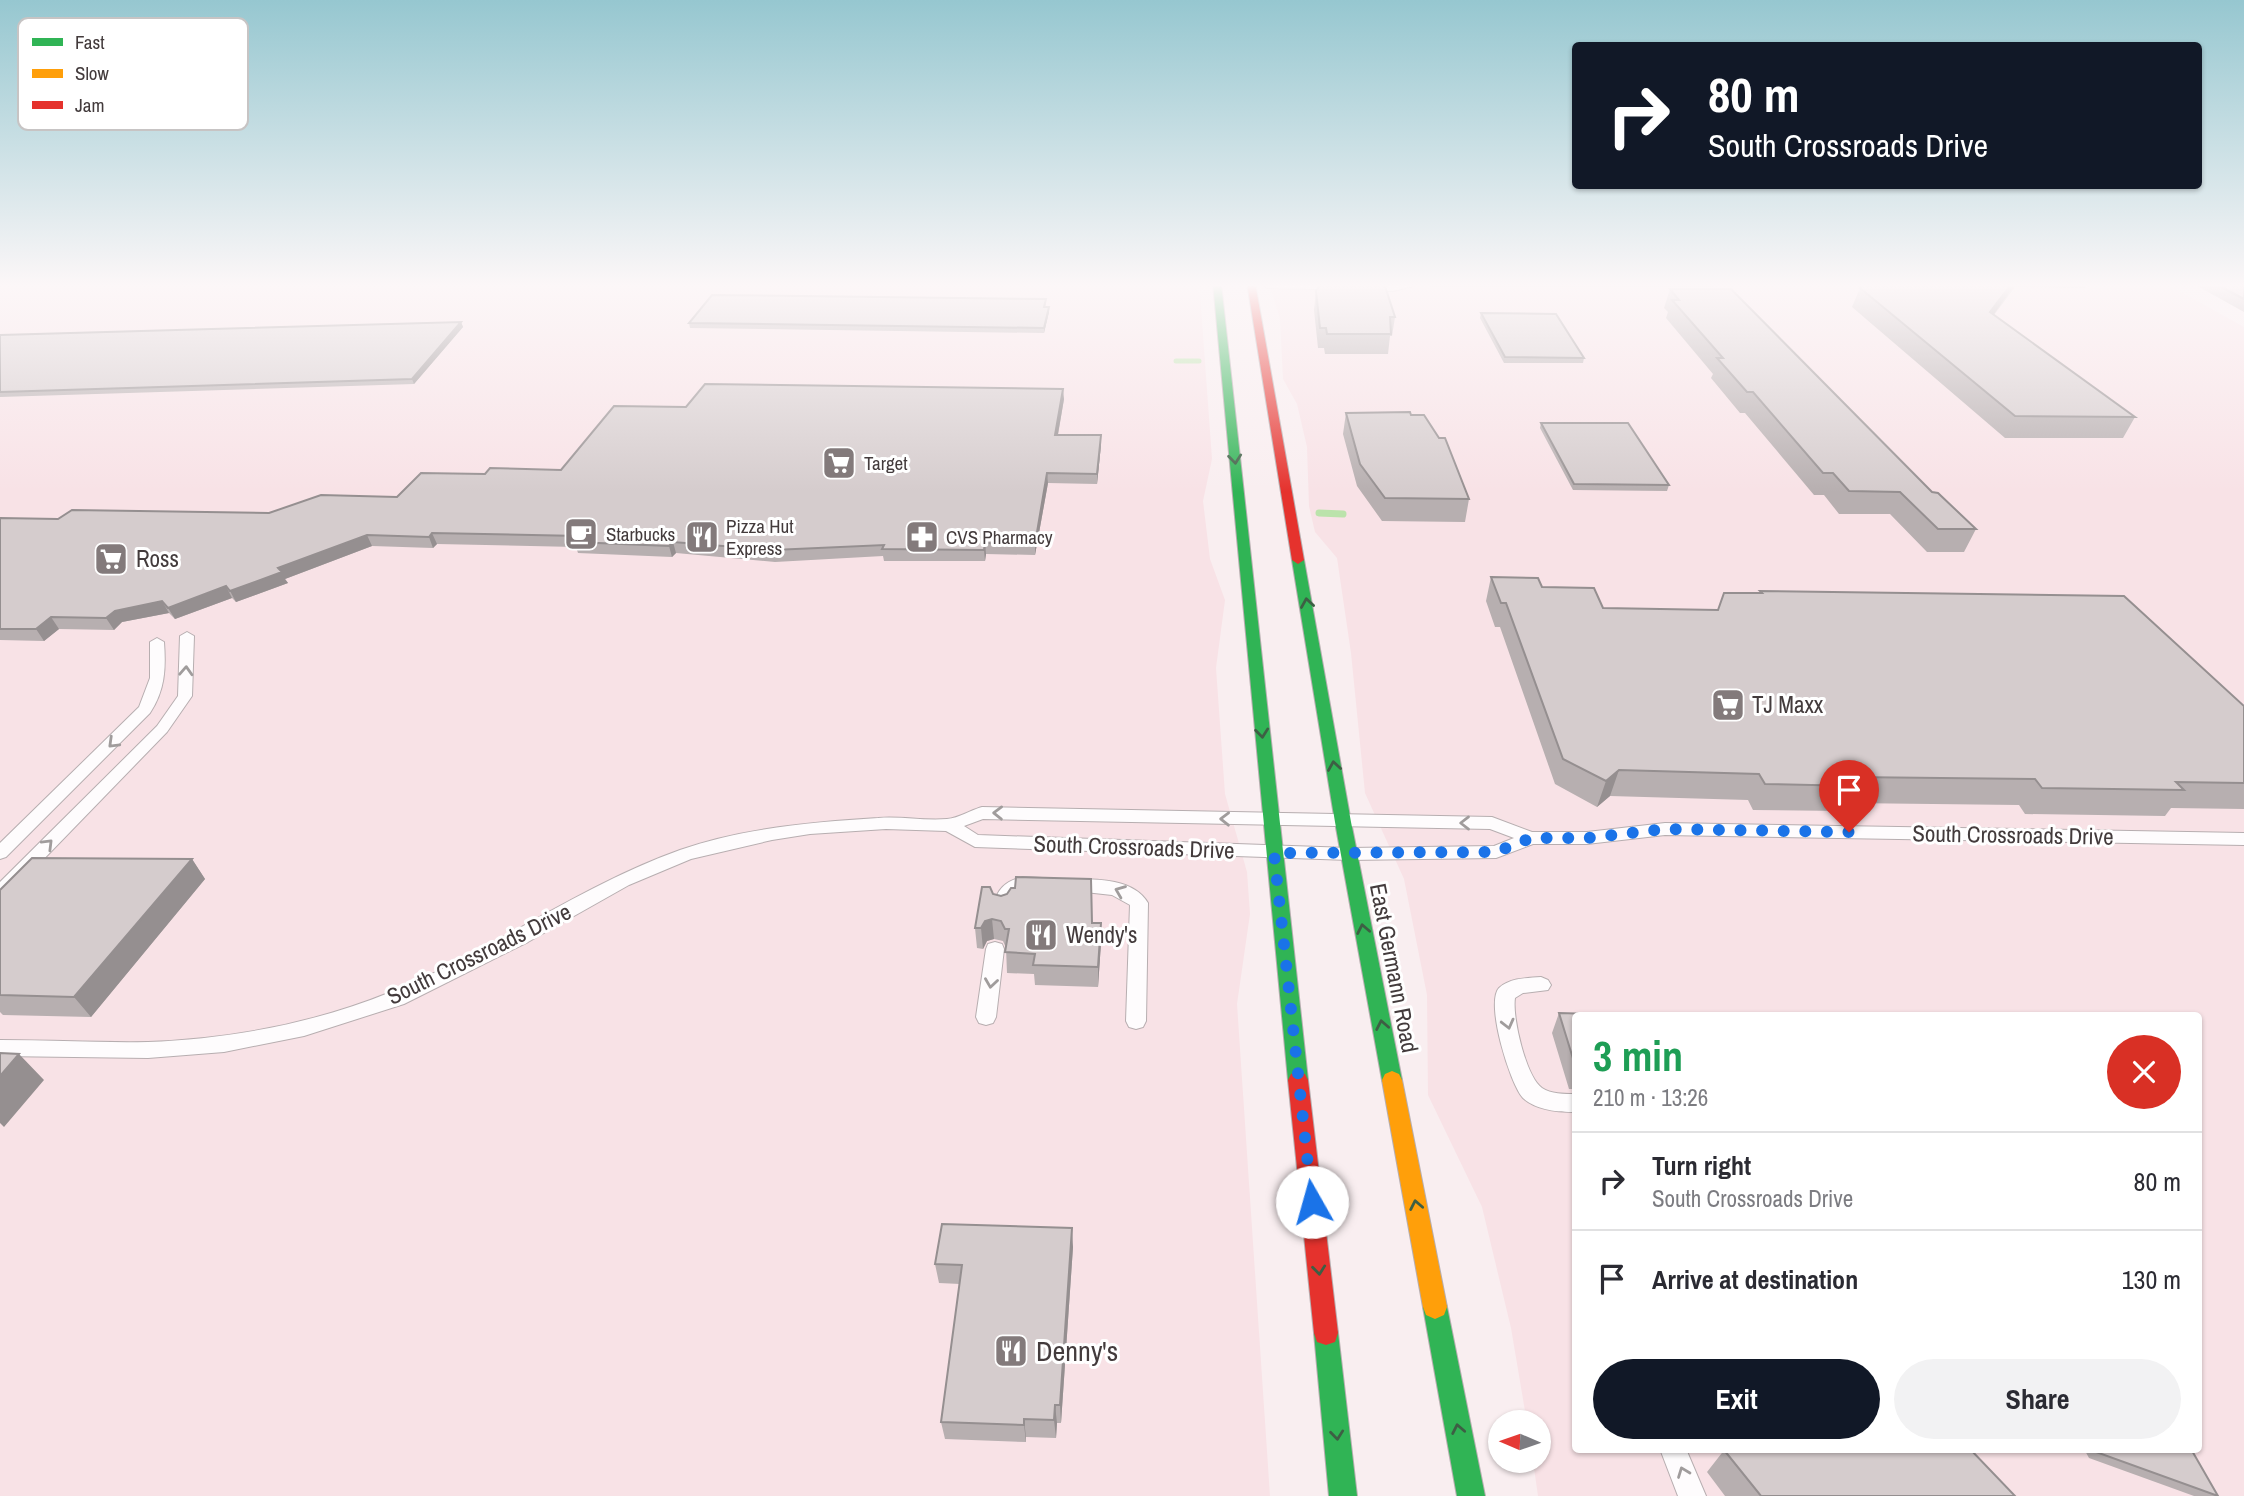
<!DOCTYPE html>
<meta charset="utf-8">
<style>
body{margin:0;font-family:"Archivo Narrow",sans-serif;background:#f2f2f3;color:#2b2b33;height:100vh;display:flex;flex-direction:column;font-size:26px;white-space:nowrap}
*{box-sizing:border-box;margin:0}
p{font-size:23px;color:#7c7c81}
.icon{flex:none;width:38px;height:38px;fill:none;stroke:currentColor;stroke-width:2;stroke-linecap:round;stroke-linejoin:round}
.map{position:relative;flex:1;overflow:hidden}
.sheet{position:absolute;left:1572px;top:1012px;width:630px;height:441px;display:flex;flex-direction:column;background:#fff;border-radius:7px;box-shadow:0 2px 5px #0004}
.sheet>*{flex:none}
.banner{position:absolute;left:1572px;top:42px;width:630px;height:147px;border-radius:7px;box-shadow:0 2px 5px #0004;background:#111827;color:#fff;overflow:hidden}
.needle{width:46px;rotate:272deg}
.controls{position:absolute;left:1488px;top:1410px;display:grid;gap:14px}
.controls a{display:grid;place-items:center;width:63px;height:63px;border-radius:50%;background:#fff;box-shadow:0 2px 5px #0004;font-size:35px}
.pin{position:absolute;display:grid;place-items:center;width:60px;height:60px;color:#fff;margin:-72px -30px;border-radius:50% 50% 50% 0;rotate:-45deg;box-shadow:0 0 7px #0007}
.pin .icon{rotate:45deg}
.me{position:absolute;width:77px;margin:-38px;rotate:353deg;stroke-linejoin:round;filter:drop-shadow(0 0 5px #0008)}
.turn{display:flex;align-items:center;gap:24px;height:147px;padding:0 21px;font-size:32px}
.turn .icon{width:91px;height:91px;stroke-width:2.5}
.turn b{display:block;font-size:49px;line-height:60px}
.round{display:grid;place-items:center;flex:none;width:74px;height:74px;border-radius:37px;background:#f2f2f3}
.headline{display:flex;align-items:center;justify-content:space-between;height:119px;padding:0 21px}
h1{font-size:42px;font-weight:800;line-height:52px;color:#1e9e55}
.action{display:flex;gap:14px;margin-top:auto;padding:14px 21px}
.action a{flex:1;height:80px;border-radius:42px;background:#111827;color:#fff;font-size:28px;font-weight:800;line-height:80px;text-align:center}
.action a+a{background:#f2f2f3;color:#2b2b33}
ul{padding:0;list-style:none}
li{display:flex;align-items:center;gap:21px;height:98px;padding:0 21px;border-top:2px solid #e1e1e2}
li div{flex:1}
li b{display:block;font-size:26px}
li em{font-style:normal}
.map>svg:first-child{display:block}
.built{fill:#f8e2e6;fill-rule:evenodd}
.lines{fill:none;stroke-linecap:round;stroke-linejoin:round}
.stream-far1{stroke:#bbe3ab;stroke-width:5}
.stream{stroke:#bbe3ab;stroke-width:7}
.lane-casing{stroke:#b7aeb0;stroke-width:2}
.street-casing{stroke:#b7aeb0;stroke-width:2}
.fast-casing{stroke:#b7aeb0;stroke-width:2}
.slow-casing{stroke:#b7aeb0;stroke-width:2}
.jam-casing{stroke:#b7aeb0;stroke-width:2}
.lane{fill:#fefcfd;fill-rule:evenodd}
.street{fill:#fefcfd;fill-rule:evenodd}
.fast{fill:#30b455;fill-rule:evenodd}
.slow{fill:#ff9f0a;fill-rule:evenodd}
.jam{fill:#e5322d;fill-rule:evenodd}
.wall{fill:#b7afb0}
.shaded-wall{fill:#958f90}
.building{fill:#d5cccd;stroke:#958f90;stroke-width:2}
.oneway{stroke:#3d5f44}
.oneway2{stroke:#a09c9c}
.route{stroke:#1a73e8;stroke-width:12;stroke-dasharray:0 21.6}
.labels{text-anchor:middle;stroke-width:6;stroke-linejoin:round;paint-order:stroke}
.far-poi-label{font-size:19px;fill:#433b3c;stroke:#fff;text-anchor:start}
.poi-label{font-size:23px;fill:#433b3c;stroke:#fff;text-anchor:start}
.street-label{font-size:23px;fill:#433b3c;stroke:#fff}
.near-poi-label{font-size:28px;fill:#433b3c;stroke:#fff;text-anchor:start}
.key{fill:#fff;stroke:#c7c4c4;stroke-width:2}
.key-label{font-size:19px;fill:#433b3c}
</style>
<div class="map">
<svg width="2244" height="1496" viewBox="0 0 2244 1496">
<rect width="100%" height="100%" fill="#f9eef0"/>
<path class="built" d="M0 283H1196L1200 293 1212 459 1203 501 1210 559 1225 600 1216 668 1225 794 1247 872 1250 914 1237 1004 1270 1496H0Z
M1269 283H2165L2244 327V1496H1538L1533 1461H1538V1423H1527L1511 1328 1482 1207 1428 1095 1427 995 1404 879 1365 793 1351 653 1337 558 1315 532 1309 506 1307 447 1297 404 1283 379 1280 319ZM1575 1015H2198V1449H1575Z"/>
<g class="lines">
<path class="stream-far1" d="M1176 361H1199"/>
<path class="stream" d="M1319 513 1343 514"/>
<defs>
<path id="lane" d="M187 632 194 636 192 696 167 732 6 898 0 900V882L157 726 178 696 180 636Z
M157 638 164 642C166 669 165 690 150 713L6 857 0 859V843L139 707 150 678V642Z
M982 807 1492 817 1532 832H1587L1665 823 2244 833V845L1665 835 1587 844H1533L1496 858 1349 860 975 847 946 831 886 829 810 834 772 840 691 859 629 885 528 942 404 1004 304 1036 224 1052 148 1058 0 1056V1040C49 1040 99 1043 148 1042 230 1039 315 1023 391 992 491 952 579 886 680 850 742 828 814 822 878 818 901 816 924 821 947 819 959 818 971 810 982 807ZM983 819 1490 829 1514 838 1494 846 1349 848 978 835 964 826Z
M1023 877 1042 878 1045 883 1042 888 1019 891 1014 896 1008 912 1002 914 996 912 993 907C997 889 1005 881 1023 877Z
M1073 879C1098 879 1134 879 1148 903L1146 1021 1143 1027 1136 1029 1129 1027 1126 1021 1130 905 1112 895 1067 890 1064 885 1067 880Z
M995 942 1002 944 1004 949 996 1017 993 1023 986 1025 979 1023 976 1017 986 949 988 944Z
M1541 977 1548 980 1551 985 1548 990 1523 993 1515 998C1512 1017 1526 1077 1542 1088 1551 1094 1564 1094 1575 1094V1112C1558 1112 1536 1110 1523 1098 1510 1084 1485 1003 1499 988 1510 978 1527 978 1541 977Z
M1660 1449H1686L1706 1496H1678Z"/>
<path id="street" d="M1259 283H1416L1414 286 1393 291 1267 288Z"/>
<path id="fast" d="M1213 283H1221L1308 1080 1305 1086 1298 1089 1291 1086 1288 1080Z
M1594 283H1716L1712 286H1598Z
M1298 556 1304 560 1351 822 1402 1080 1399 1086 1392 1089 1385 1086 1382 1080 1335 822 1292 560Z
M1435 1295 1444 1299 1447 1307 1485 1496H1457L1423 1307 1426 1299Z
M1326 1321 1335 1324 1338 1333 1357 1496H1329L1314 1333 1317 1324Z"/>
<path id="slow" d="M1392 1071 1399 1074 1402 1080 1447 1307 1444 1315 1435 1319 1426 1315 1423 1307 1382 1080 1385 1074Z"/>
<path id="jam" d="M1247 283H1255L1304 560 1298 564 1292 560Z
M1428 283H1602L1598 286H1432Z
M1298 1071 1305 1074 1308 1080 1338 1333 1335 1342 1326 1345 1317 1342 1314 1333 1288 1080 1291 1074Z"/>
</defs>
<use href="#lane" class="lane-casing"/>
<use href="#street" class="street-casing"/>
<use href="#fast" class="fast-casing"/>
<use href="#slow" class="slow-casing"/>
<use href="#jam" class="jam-casing"/>
<use href="#lane" class="lane"/>
<use href="#street" class="street"/>
<use href="#fast" class="fast"/>
<use href="#slow" class="slow"/>
<use href="#jam" class="jam"/>
</g>
<path class="wall" d="M1865 283H2087L2085 288 2015 287 1994 315 2135 417 2123 438H2005L1852 307 1860 288Z
M2192 283H2244V312Z
M1670 289 1932 492 1976 529 1964 552H1927L1890 514H1839L1824 495H1814L1745 413H1740L1711 378 1713 374 1666 318 1668 312 1664 308Z
M1316 291 1395 317 1392 336H1390L1388 354H1325L1324 348H1318L1314 310Z
M1046 304 1045 307H1049V312L1044 333 690 328 689 323Z
M1481 313 1584 358 1583 363H1504L1480 318Z
M461 322 463 327 414 384 0 397V335Z
M1064 399 1058 435H1101V445L1097 484 1048 483 1035 555 986 554 985 561H884L883 556 775 562 676 553 672 557 578 553 576 547 437 544 433 548 372 546 285 579 288 583 236 602 232 598 175 619 169 613 122 622 114 630 59 629 44 641 0 640V518L58 519 269 513 397 497 485 474 561 470 686 407Z
M1346 413 1411 415 1469 499 1465 522 1382 521 1357 486 1343 434Z
M1541 423 1669 485 1667 491 1573 490 1540 428Z
M1491 577 1542 587 1603 608 1718 610 1760 593V591L2244 706V809L2171 808 2165 816 2025 814 2019 805 1847 803 1842 811 1753 810 1748 800 1610 796 1597 807 1555 784 1500 627H1495L1486 601Z
M192 859 205 879 91 1017 3 1015 0 1012V890Z
M993 894 1092 923 1101 943 1098 987 1035 985 1034 974 1007 973 1006 948 1003 941 994 939 987 941 983 949 977 948 975 928Z
M1559 1013 1575 1015V1089H1569L1552 1033Z
M1073 1247 1061 1423H1057L1056 1438 1026 1437V1442L945 1439 941 1422 960 1284 939 1283 935 1264Z
M1725 1449 2015 1496H1725L1707 1472Z
M2084 1449H2191L2217 1496H2194L2089 1458Z"/>
<path class="shaded-wall" d="M2012 283H2016L1981 332 1990 312Z
M1049 307V312L1044 333V328Z
M461 322 463 327 414 384 412 379Z
M1063 389 1064 399 1056 445 1055 435Z
M1101 435V445L1097 484V474Z
M1047 473 1048 483 1035 555V544Z
M432 533 437 544 433 548 429 537Z
M367 535 372 546 285 579 288 583 236 602 230 591 278 568Z
M673 542 676 553 672 557 669 546Z
M985 543 986 554 985 561 984 550Z
M226 586 232 598 175 619 168 608Z
M162 601 169 613 122 622 114 630 106 618 115 611Z
M51 617 59 629 44 641 36 629Z
M1619 770 1610 796 1597 807 1606 781Z
M192 859 205 879 91 1017 74 997Z
M992 919 994 939 987 941 983 949 981 928 985 921Z
M1101 923V943L1098 987V967Z
M19 1054 44 1080 4 1127 0 1123V1076Z
M1072 1228 1073 1247 1061 1423 1060 1405Z
M1055 1405 1057 1423 1056 1438 1054 1420Z
M1024 1419 1026 1437V1442L1024 1425Z"/>
<path class="building" d="M1321 283H1384L1395 317H1390L1391 334H1327L1326 328H1320L1316 291Z
M1865 283H2012L1990 312 2135 417 2015 416 1860 288Z
M2214 283H2244V299Z
M1670 289H1731L1932 492 1938 493 1976 529H1938L1900 492 1849 491 1833 473H1823L1753 392H1747L1717 358H1723L1672 300H1679Z
M712 295 1046 299 1044 307H1049L1044 328 689 323Z
M1481 313 1556 314 1584 358 1505 357Z
M461 322 412 379 0 392V335Z
M705 384 1063 389 1055 435H1101L1097 474 1047 473 1035 544 985 543 984 550 882 549 884 545 773 550 673 542 669 546 575 542 579 536 432 533 429 537 367 535 278 568 282 572 230 591 226 586 168 608 162 601 115 611 106 618 51 617 36 629H0V518L58 519 72 510 269 513 321 495 397 497 421 473 485 474 490 468 561 470 614 406 686 407Z
M1410 412 1411 415H1424L1439 438H1445L1469 499 1385 498 1360 464 1346 413Z
M1541 423H1628L1669 485 1574 484Z
M1491 577 1538 578 1542 587 1594 588 1603 608 1718 610 1724 593H1762L1760 591 2124 596 2244 706V783L2176 782 2184 790 2042 788 2035 779 1850 777 1856 786 1765 784 1759 774 1619 770 1606 781 1563 759 1506 603H1501Z
M32 858 192 859 74 997 0 995V890Z
M1016 877 1091 879 1092 923H1101L1098 967 1033 965 1035 954 1005 952 1009 929H1005L1001 921 992 919 985 921 981 928H975L982 887H990L993 894 1001 896 1007 894 1011 888H1015Z
M1559 1013 1627 1015H1575V1065Z
M0 1053 19 1054 0 1076Z
M942 1224 1072 1228 1060 1405H1055L1054 1420 1024 1419V1425L941 1422 962 1265 935 1264Z
M1725 1449H1970L2015 1496H1761L1724 1450Z
M2095 1449H2191L2218 1496 2096 1452Z"/>
<defs><path id="oneway-chevron" d="M-2-3.5L2.5 0L-2 3.5" fill="none" stroke-width="1.6" stroke-linecap="round" stroke-linejoin="round" transform="scale(1.75)"/></defs>
<g class="oneway">
<use href="#oneway-chevron" transform="translate(1235 459) rotate(84)"/>
<use href="#oneway-chevron" transform="translate(1307 603) rotate(-99)"/>
<use href="#oneway-chevron" transform="translate(1262 733) rotate(84)"/>
<use href="#oneway-chevron" transform="translate(1334 766) rotate(-99)"/>
<use href="#oneway-chevron" transform="translate(1363 929) rotate(-101)"/>
<use href="#oneway-chevron" transform="translate(1382 1025) rotate(-101)"/>
<use href="#oneway-chevron" transform="translate(1416 1205) rotate(-101)"/>
<use href="#oneway-chevron" transform="translate(1319 1270) rotate(84)"/>
<use href="#oneway-chevron" transform="translate(1458 1429) rotate(-101)"/>
<use href="#oneway-chevron" transform="translate(1337 1435) rotate(84)"/>
</g>
<g class="oneway2">
<use href="#oneway-chevron" transform="translate(186 671) rotate(-87)"/>
<use href="#oneway-chevron" transform="translate(113 743) rotate(136)"/>
<use href="#oneway-chevron" transform="translate(998 813) rotate(-179)"/>
<use href="#oneway-chevron" transform="translate(1225 819) rotate(-179)"/>
<use href="#oneway-chevron" transform="translate(1465 823) rotate(-180)"/>
<use href="#oneway-chevron" transform="translate(48 844) rotate(-45)"/>
<use href="#oneway-chevron" transform="translate(1120 891) rotate(-158)"/>
<use href="#oneway-chevron" transform="translate(991 983) rotate(98)"/>
<use href="#oneway-chevron" transform="translate(1508 1024) rotate(76)"/>
<use href="#oneway-chevron" transform="translate(1683 1472) rotate(-111)"/>
</g>
<linearGradient id="sky" x2="0" y2="1"><stop stop-color="#96c7d0"/><stop offset="0.58" stop-color="#fcf7f8"/><stop offset="1" stop-color="#fcf7f8" stop-opacity="0"/></linearGradient>
<rect width="2244" height="492" fill="url(#sky)"/>
<g class="lines">
<path class="route" d="M1312 1202 1274 853 1496 852 1531 838H1587L1665 829 1849 832"/>
</g>
<defs>
<symbol id="supermarket-square" viewBox="-11 -11 22 22"><rect x="-9" y="-9" width="18" height="18" rx="4" fill="#837a7b" stroke="#fff"/><path d="M-6-5.5h2.5l.6 2H6L4.5 2H-2.5L-4.4-4H-6ZM-1.5 3.2a1.3 1.3 0 1 0 .1 0ZM3 3.2a1.3 1.3 0 1 0 .1 0Z" fill="#fff"/></symbol>
<symbol id="cafe-square" viewBox="-11 -11 22 22"><rect x="-9" y="-9" width="18" height="18" rx="4" fill="#837a7b" stroke="#fff"/><path d="M-5.5-4.5H6V0H3Q3 3.5 0 3.5H-2.5Q-5.5 3.5-5.5 0ZM3-3.2v2h1.7v-2ZM-6 4.5H4V6H-6Z" fill="#fff"/></symbol>
<symbol id="restaurant-square" viewBox="-11 -11 22 22"><rect x="-9" y="-9" width="18" height="18" rx="4" fill="#837a7b" stroke="#fff"/><path d="M-5-6h1v4h1v-4h1v4h1v-4h1v5L-1.5 .5V6h-2V.5L-5-1ZM5-6V6H3V1.5H1.5Q1.5-4 5-6Z" fill="#fff"/></symbol>
<symbol id="pharmacy-square" viewBox="-11 -11 22 22"><rect x="-9" y="-9" width="18" height="18" rx="4" fill="#837a7b" stroke="#fff"/><path d="M-2-6h4v4h4v4h-4v4h-4v-4h-4v-4h4Z" fill="#fff"/></symbol>
</defs>
<g fill-rule="evenodd">
<use href="#supermarket-square" x="820" y="444" width="38" height="38"/>
<use href="#cafe-square" x="562" y="515" width="38" height="38"/>
<use href="#restaurant-square" x="683" y="518" width="38" height="38"/>
<use href="#pharmacy-square" x="903" y="518" width="38" height="38"/>
<use href="#supermarket-square" x="92" y="540" width="38" height="38"/>
<use href="#supermarket-square" x="1709" y="686" width="38" height="38"/>
<use href="#restaurant-square" x="1022" y="916" width="38" height="38"/>
<use href="#restaurant-square" x="992" y="1332" width="38" height="38"/>
</g>
<g class="labels">
<g class="far-poi-label">
<text x="864" y="470">Target</text>
<text x="726" y="533">Pizza Hut<tspan x="726" dy="22">Express</tspan></text>
<text x="606" y="541">Starbucks</text>
<text x="946" y="544">CVS Pharmacy</text>
</g>
<g class="poi-label">
<text x="136" y="567">Ross</text>
<text x="1752" y="713">TJ Maxx</text>
<text x="1066" y="943">Wendy's</text>
</g>
<g class="street-label">
<text transform="translate(2013 835) rotate(1)" y="8">South Crossroads Drive</text>
<text transform="translate(1134 847) rotate(2)" y="8">South Crossroads Drive</text>
<text transform="translate(479 954) rotate(-26)" y="8">South Crossroads Drive</text>
<text transform="translate(1394 968) rotate(79)" y="8">East Germann Road</text>
</g>
<g class="near-poi-label">
<text x="1036" y="1361">Denny's</text>
</g>
</g>
<rect x="18" y="18" width="230" height="112" rx="10" class="key"/>
<rect x="32" y="38" width="31" height="8" fill="#30b455"/>
<rect x="32" y="69" width="31" height="9" fill="#ff9f0a"/>
<rect x="32" y="101" width="31" height="8" fill="#e5322d"/>
<g class="key-label">
<text x="75" y="49">Fast</text>
<text x="75" y="80">Slow</text>
<text x="75" y="112">Jam</text>
</g>
</svg>
<div class="controls">
<a><svg class="needle" viewBox="-14 -14 28 28"><path d="M0-13l5 13h-10z" fill="#e53935"/><path d="M0 13l5-13h-10z" fill="#7c7c81"/></svg></a>
</div>
<div class="pin" style="left:1849px;top:832px;background:#d93025"><svg class="icon" aria-label="arrive" viewBox="0 0 24 24"><path d="M6 21V4h12l-3 4 3 4H6"/></svg></div>
<svg class="me" style="left:1312px;top:1202px" viewBox="-20 -20 40 40"><circle r="19" fill="#fff"/><path d="M0-13L10 11 0 6-10 11z" fill="#1a73e8"/></svg>
<div class="banner">
<div class="turn"><svg class="icon" aria-label="right" viewBox="0 0 24 24"><path d="M7 20v-9h11M14 6l5 5-5 5"/></svg><div><b>80 m</b>South Crossroads Drive</div></div>
</div>
<section class="sheet">
<div class="headline"><div><h1>3 min</h1><p>210 m · 13:26</p></div><a class="round" style="background:#d93025;color:#fff"><svg class="icon" aria-label="close" viewBox="0 0 24 24"><path d="M6 6l12 12M18 6L6 18"/></svg></a></div>
<ul>
<li><svg class="icon" aria-label="right" viewBox="0 0 24 24"><path d="M7 20v-9h11M14 6l5 5-5 5"/></svg><div><b>Turn right</b><p>South Crossroads Drive</p></div><em>80 m</em></li>
<li><svg class="icon" aria-label="arrive" viewBox="0 0 24 24"><path d="M6 21V4h12l-3 4 3 4H6"/></svg><div><b>Arrive at destination</b></div><em>130 m</em></li>
</ul>
<div class="action"><a>Exit</a><a>Share</a></div>
</section>
</div>
